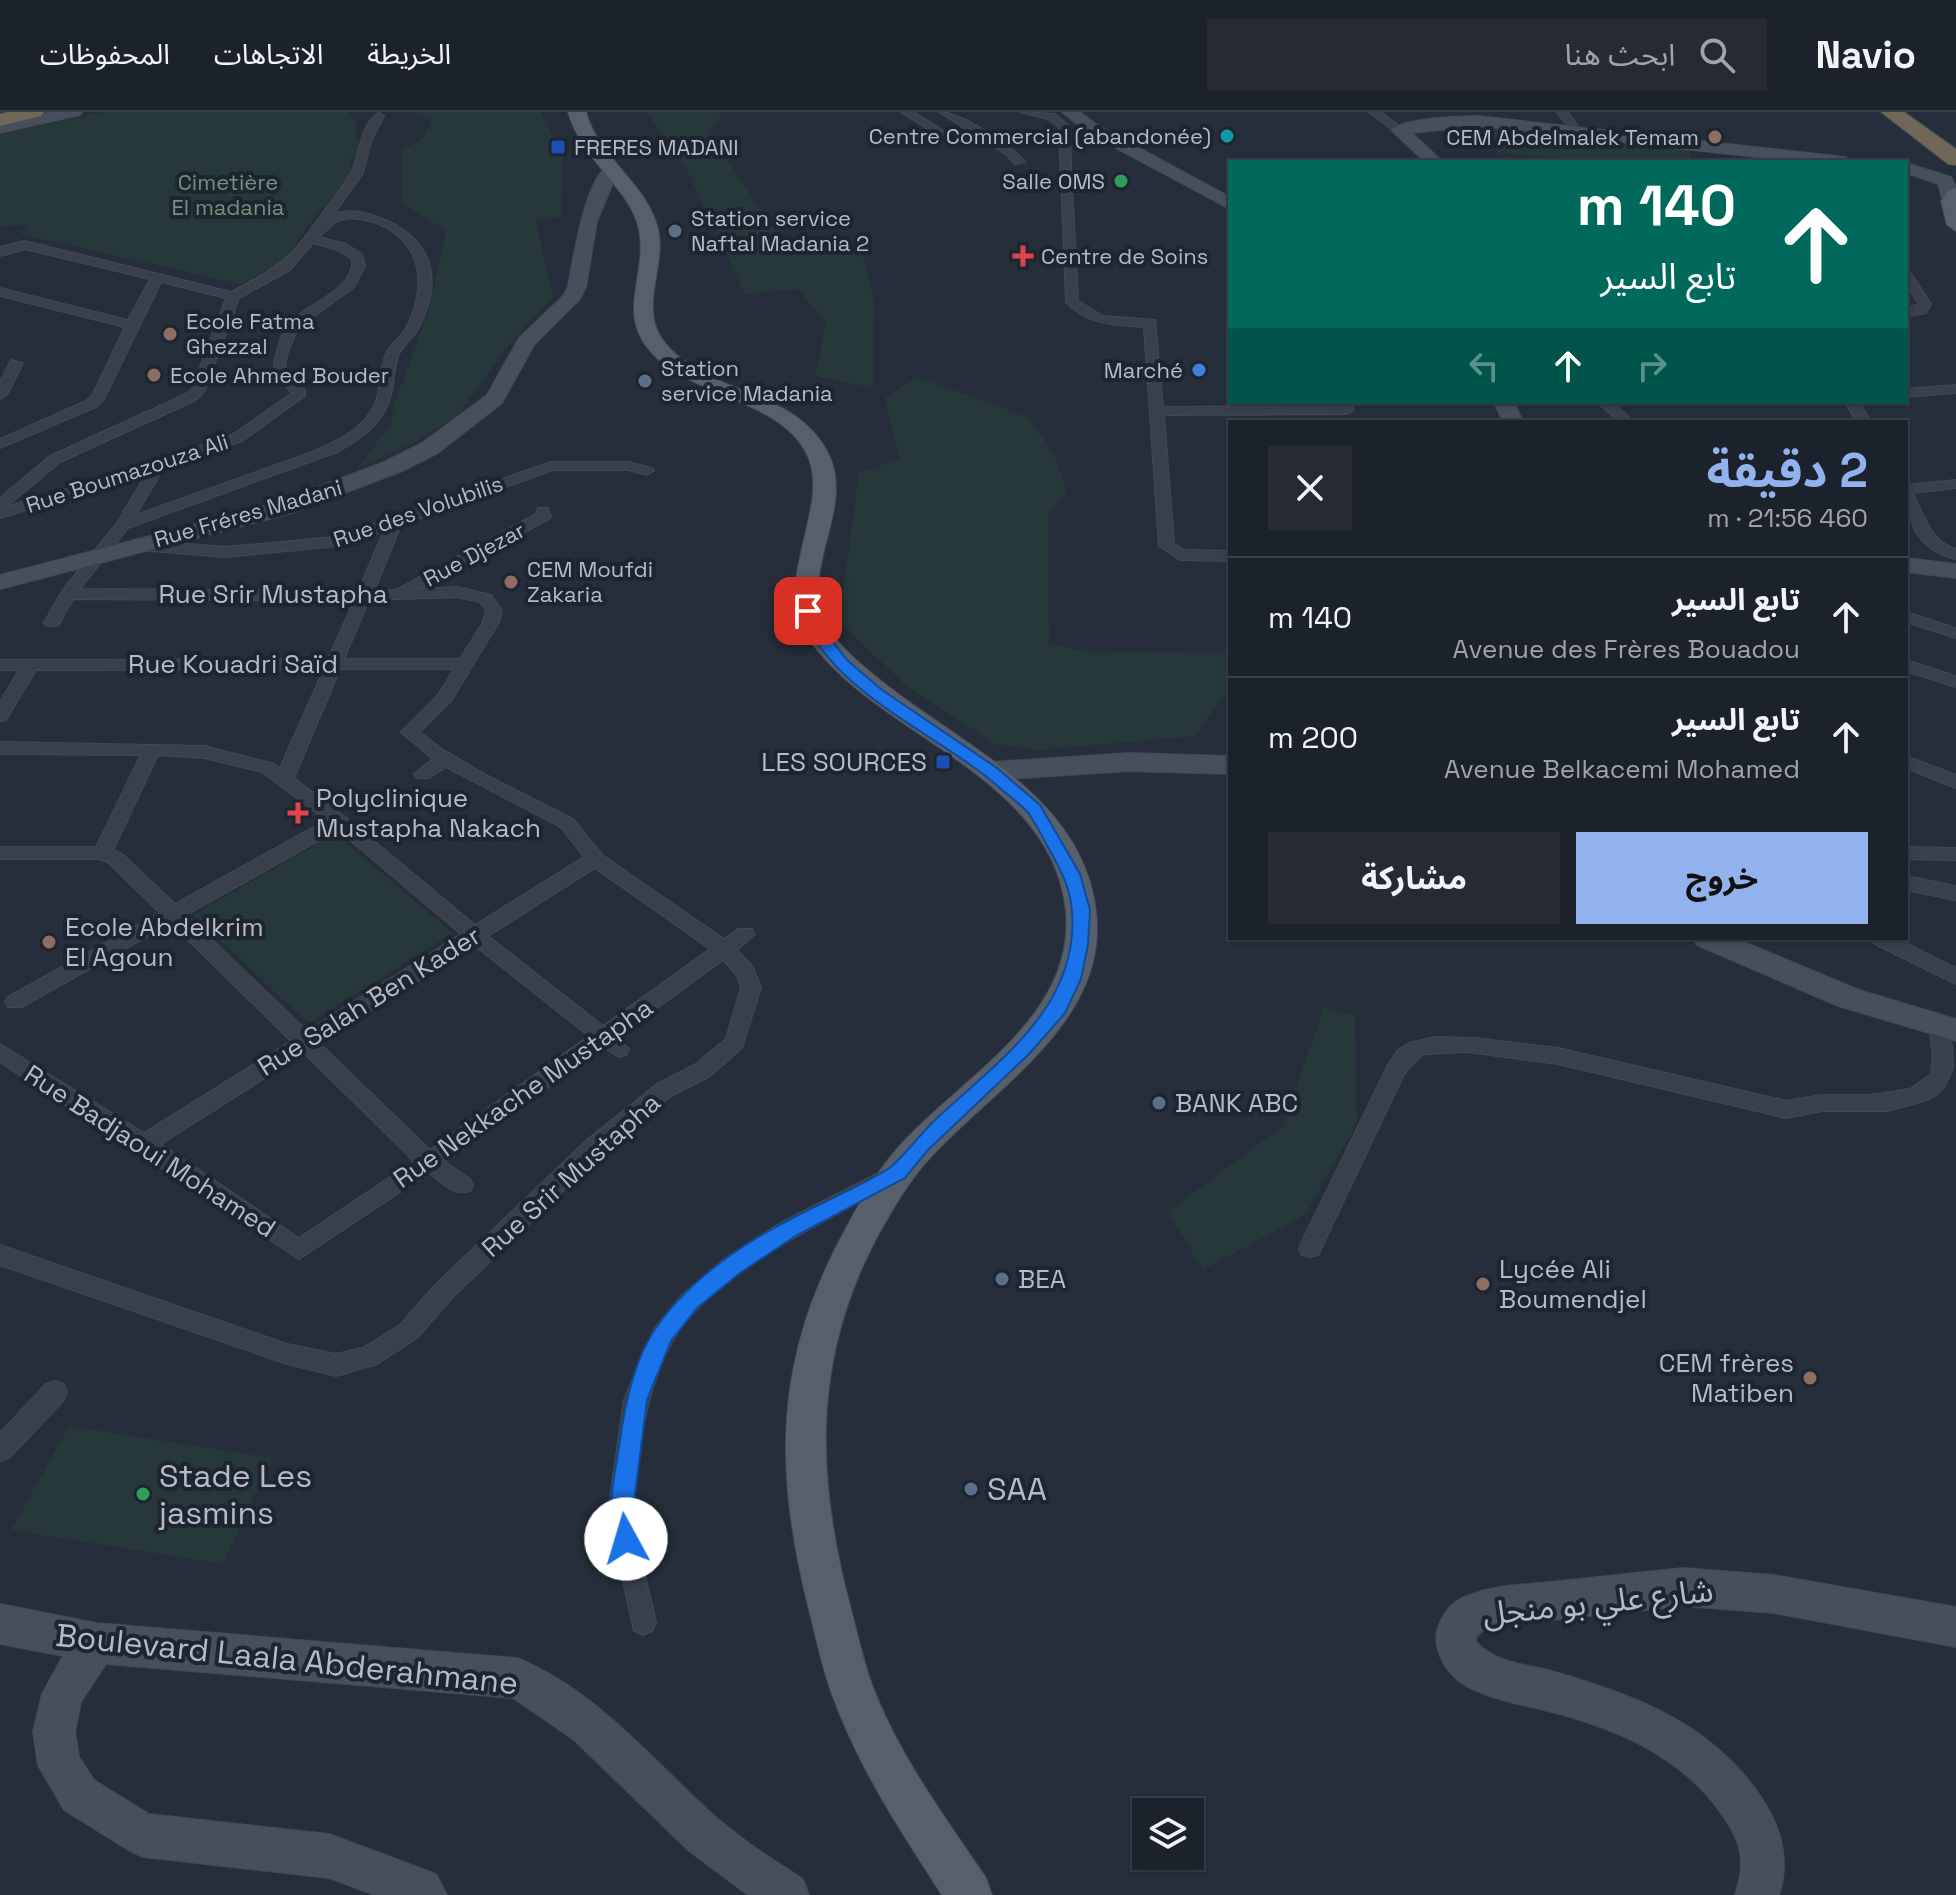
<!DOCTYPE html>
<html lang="ar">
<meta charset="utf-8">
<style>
body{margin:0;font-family:"Space Grotesk","Noto Sans Arabic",sans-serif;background:#252a34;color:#f1f3f6;direction:rtl;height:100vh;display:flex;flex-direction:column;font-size:30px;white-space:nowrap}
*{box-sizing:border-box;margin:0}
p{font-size:26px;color:#a0a4a9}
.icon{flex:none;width:44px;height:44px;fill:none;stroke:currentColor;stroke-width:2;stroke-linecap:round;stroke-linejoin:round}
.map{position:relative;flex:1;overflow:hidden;direction:ltr}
.panel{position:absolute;left:1228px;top:308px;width:680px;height:520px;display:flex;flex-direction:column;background:#1c222c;border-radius:0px;box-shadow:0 2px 6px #0004,0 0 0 2px #3a3f48;direction:rtl}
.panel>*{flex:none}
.guide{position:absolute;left:1228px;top:48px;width:680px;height:244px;border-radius:0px;box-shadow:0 2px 6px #0004,0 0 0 2px #3a3f48;direction:rtl;background:#00695c;color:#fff;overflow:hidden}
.fabs{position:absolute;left:1132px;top:1686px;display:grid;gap:16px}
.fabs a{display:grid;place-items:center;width:72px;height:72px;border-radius:0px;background:#1c222c;box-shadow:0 2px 6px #0004,0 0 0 2px #3a3f48;font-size:40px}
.pin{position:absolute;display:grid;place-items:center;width:68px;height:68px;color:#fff;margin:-34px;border-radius:16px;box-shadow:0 4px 12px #0006}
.me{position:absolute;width:88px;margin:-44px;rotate:354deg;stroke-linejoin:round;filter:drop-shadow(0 0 6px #0008)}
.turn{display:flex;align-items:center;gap:28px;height:168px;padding:0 40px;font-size:36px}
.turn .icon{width:104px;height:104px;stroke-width:2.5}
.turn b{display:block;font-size:56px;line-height:68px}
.lanes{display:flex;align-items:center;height:76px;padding:0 40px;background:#0003;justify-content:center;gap:40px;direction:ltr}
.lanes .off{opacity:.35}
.round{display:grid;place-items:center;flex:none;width:84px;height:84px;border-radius:0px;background:#252a34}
.headline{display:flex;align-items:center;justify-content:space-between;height:136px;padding:0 40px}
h1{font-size:48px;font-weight:700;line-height:60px;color:#92b2ee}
.cta{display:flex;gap:16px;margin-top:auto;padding:16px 40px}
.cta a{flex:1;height:92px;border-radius:0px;background:#92b2ee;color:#111;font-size:32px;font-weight:700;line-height:92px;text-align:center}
.cta a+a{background:#252a34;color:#f1f3f6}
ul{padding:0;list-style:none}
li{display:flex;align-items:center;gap:24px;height:120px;padding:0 40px;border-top:2px solid #3a3f48}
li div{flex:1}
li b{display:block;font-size:30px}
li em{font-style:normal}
header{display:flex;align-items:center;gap:48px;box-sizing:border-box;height:112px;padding:0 40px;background:#1c222c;border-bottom:2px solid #3a3f48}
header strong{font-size:38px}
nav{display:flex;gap:44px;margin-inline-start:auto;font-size:28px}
.search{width:560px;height:72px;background:#252a34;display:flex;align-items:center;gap:20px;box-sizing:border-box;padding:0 28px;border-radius:0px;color:#a0a4a9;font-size:30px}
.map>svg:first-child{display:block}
.green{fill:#27383b}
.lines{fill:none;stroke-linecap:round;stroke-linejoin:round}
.street-casing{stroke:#424954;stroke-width:2}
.secondary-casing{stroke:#424954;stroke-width:2}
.primary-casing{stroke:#424954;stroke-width:2}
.highway-casing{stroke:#444b56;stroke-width:2}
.street{fill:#39404b;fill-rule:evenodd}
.secondary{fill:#474f5d;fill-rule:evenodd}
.primary{fill:#575f6b;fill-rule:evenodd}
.highway{fill:#706757;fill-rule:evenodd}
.route{fill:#1a73e8;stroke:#114b97;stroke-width:2}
.culture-dot{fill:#0f9aa8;stroke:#1e2530;stroke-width:3}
.education-dot{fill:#8d6e63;stroke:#1e2530;stroke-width:3}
.transit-dot{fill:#1a4fb4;stroke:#1e2530;stroke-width:3}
.leisure-dot{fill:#2e9e5b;stroke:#1e2530;stroke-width:3}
.service-dot{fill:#5c6f8a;stroke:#1e2530;stroke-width:3}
.health-dot{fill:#e0444e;stroke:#1e2530;stroke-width:3}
.shop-dot{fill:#3f7fe0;stroke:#1e2530;stroke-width:3}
.labels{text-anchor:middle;stroke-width:8;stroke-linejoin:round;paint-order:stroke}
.far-poi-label{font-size:22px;fill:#b5bbc6;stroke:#1e2530;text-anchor:start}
.far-park-label{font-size:22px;fill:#6e9578;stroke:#1e2530}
.far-street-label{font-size:22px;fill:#b5bbc6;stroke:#1e2530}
.street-label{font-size:26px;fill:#b5bbc6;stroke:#1e2530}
.poi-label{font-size:26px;fill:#b5bbc6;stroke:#1e2530;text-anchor:start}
.near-poi-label{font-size:32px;fill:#b5bbc6;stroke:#1e2530;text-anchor:start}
.near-street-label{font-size:32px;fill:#b5bbc6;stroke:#1e2530}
</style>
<header>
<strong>Navio</strong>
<div class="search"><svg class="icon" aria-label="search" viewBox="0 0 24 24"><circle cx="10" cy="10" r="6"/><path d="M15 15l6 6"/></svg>ابحث هنا</div>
<nav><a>الخريطة</a><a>الاتجاهات</a><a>المحفوظات</a></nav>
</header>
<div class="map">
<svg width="1956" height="1783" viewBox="0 0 1956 1783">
<rect width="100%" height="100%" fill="#252e3a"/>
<path class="green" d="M104 0H349L355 8 360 41 351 48V64L315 104 283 150 240 172 20 122 27 113 0 114V22Z
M412 0H541L563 44 561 105 536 109 553 185 511 230 457 304 415 330 357 356 390 314 394 293 429 198 446 118 403 92 401 39 423 26 432 9Z
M646 0H723L710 22 785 134 862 137 874 190 873 276 815 264 826 210 798 177 745 182 685 55Z
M1488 15 1690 36 1692 50H1607L1498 41Z
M918 265 1030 306 1054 342 1067 379 1048 403 1049 531 1084 539 1230 541V576L1195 624 1040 638 996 632 906 574 839 508 859 361 899 347 885 285Z
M335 722 453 821 308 911 193 803Z
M1324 895 1355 903 1357 1011 1305 1103 1203 1158 1168 1100 1283 1014Z
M69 1314 272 1346 223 1452 11 1418Z"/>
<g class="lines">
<defs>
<path id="street" d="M901 0H914L948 22 939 24Z
M939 0C961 0 1010 32 1025 50L1015 52 1007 43Z
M1020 0 1055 2 1069 14 1078 189 1103 204 1155 208 1163 295 1339 294 1338 290H1352L1354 298 1347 302 1164 303 1174 432 1184 438 1230 439V449L1180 448 1159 434 1144 215C1115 213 1087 213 1066 190L1059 15 1048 7Z
M1369 0H1381L1404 18 1395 20Z
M1557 0H1568L1580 17 1579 19H1571Z
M379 1 384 4 371 29 363 61 334 102C353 96 370 101 388 109 436 132 442 173 418 217 413 227 403 233 399 242 394 253 394 267 392 278 386 310 363 326 337 340L128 416 80 477 358 479 384 419 337 434 226 445 139 438 131 433 139 428 226 435 335 425 551 350H628L652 356 654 359 647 363 628 358H553L401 413 374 479 396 478 536 402 538 396H548L551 404 549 407 418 477 457 475 491 483 502 498 499 510 451 589 420 620 442 637 486 663 573 707 602 743 724 827 738 817H752L755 822 737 838 752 854 761 875 742 936 710 964 671 984 604 1039 452 1186 417 1226 377 1252 336 1264 287 1252 0 1153V1133L287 1232 336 1242 363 1236 401 1212 436 1172 588 1027 657 972 696 952 726 927 741 875 736 862 723 848 617 925 629 937 626 943 619 945 603 935 445 1050 470 1067 473 1073 470 1079C454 1085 441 1070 429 1061L299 1147 0 950V932L144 1021 291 929 171 811 22 895H8L5 890 8 885 160 801 109 751 100 747H0V735H96L141 643 0 642V630L204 634 274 652 280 656 324 557 36 558 6 608 0 609V590L19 558H0V548L328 547 354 489 73 487 58 514H46L44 511 62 479 117 411 146 362 0 406V386L50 344 186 282 192 277 226 186 161 170 104 287 96 295 0 336V327L86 289 93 282 125 215 0 184V176L128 208 150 167 25 137 0 144V135L25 129 231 180C284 153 294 143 326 96 334 85 345 73 351 61 360 43 360 11 379 1ZM350 106C414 110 434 163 406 216 401 225 392 231 387 240 380 252 381 268 378 282 371 314 340 328 312 340L136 403 163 357 242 329 305 284V278C299 273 289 266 286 259 282 249 294 225 299 215L353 176 365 155 362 142 346 132 318 125 337 109ZM313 131 338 138 352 147C355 179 307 191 289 211 282 218 280 230 277 239 270 261 276 266 292 281L232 323 153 351 6 395 60 350 196 288 205 278 239 186 290 158ZM457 485 480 490 486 498 483 510 460 547H344L369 488ZM340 557H454L439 582 401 620 433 647 414 662 417 666H429L446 655 561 715 584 745 475 813 345 705 294 666ZM158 643 204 646 262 660 326 708 175 792 123 743 113 738ZM338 718 461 822 307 919 186 803ZM595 756 710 837 603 914 488 824ZM474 833 589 924 430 1038 319 931ZM304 941 414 1049 299 1126 161 1032Z
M1906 159 1910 160 1931 192 1926 201 1906 204V196L1919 192 1906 173Z
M11 248 23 251 7 283 0 287V270Z
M1956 273V281L1906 285V277Z
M1597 290H1612L1634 310H1619Z
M1845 290H1859L1871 310H1857Z
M1956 368V376L1912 381C1924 402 1930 430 1956 437V447C1917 438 1906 409 1906 373Z
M1906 500 1956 516V526L1906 510Z
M1906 548 1956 564V575L1906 559Z
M1906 644 1956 663V676L1906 656Z
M1906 735 1956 736V748L1906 747Z
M1906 764 1956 774V788L1906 778Z
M1870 826H1896L1956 856V872L1873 831Z
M1939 906 1946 909 1952 934 1953 956 1945 974 1936 983 1924 989 1887 999H1822L1786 1006 1558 952 1467 940 1423 942 1404 962 1318 1143 1310 1145 1302 1143 1299 1136 1388 953 1398 938 1409 931 1436 925 1474 926 1558 936 1786 989 1822 983H1871L1910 977 1931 962 1933 942 1929 914 1932 909Z
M894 1053 902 1056 905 1062 902 1068C834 1104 707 1163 671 1232 647 1276 635 1347 634 1397 633 1424 650 1481 656 1510L652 1519 643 1523 634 1519 608 1399 624 1288 654 1217 682 1183 724 1147 782 1110Z
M55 1269 64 1272 67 1280 64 1288 9 1346 0 1349V1321L46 1272Z"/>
<path id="secondary" d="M52 0H82L80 3 0 21V11Z
M1062 0H1080L1100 15 1230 85V97L1088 21Z
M1478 4 1845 45 1853 50H1800L1478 14 1412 21 1443 50H1425L1391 18C1407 5 1456 5 1478 4Z
M1906 51 1951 65 1956 74V93H1944L1938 72 1906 61Z
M610 54 618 59 597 109 586 175 580 187 534 233 502 291 438 341 400 360 292 401 0 477V463L276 391 384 350 422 331 487 283 519 226 563 184 568 175C572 152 586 60 610 54Z
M1494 290H1514L1523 310H1503Z
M1906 446 1956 452V466L1906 460Z
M1129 641 1230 644V662L1129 659 992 668 983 665 979 659 983 653 992 650Z
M1693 826H1735L1859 878 1956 907V929L1838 894 1697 833Z
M1683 1456 1774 1463 1956 1495V1535L1774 1501 1683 1494 1487 1515 1476 1525V1530C1497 1552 1527 1552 1555 1560 1636 1583 1713 1613 1761 1685 1781 1715 1791 1747 1779 1783H1735C1746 1751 1742 1731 1723 1704 1682 1643 1613 1615 1544 1598 1518 1592 1492 1587 1468 1575 1452 1566 1440 1551 1437 1533 1433 1516 1446 1495 1460 1487 1488 1473 1520 1473 1550 1470 1594 1465 1639 1461 1683 1456Z
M0 1492 96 1511 517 1546C595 1578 648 1643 708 1698 737 1725 770 1746 803 1767L809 1783H748L689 1739 574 1628 513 1586 106 1552 81 1590 75 1620 79 1645 94 1668 149 1702 329 1722 436 1762 447 1783H375L329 1766 143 1745 128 1738 64 1698 38 1653 33 1620 42 1582 63 1544 0 1532Z"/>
<path id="primary" d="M568 0H586C599 47 647 71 658 117 667 155 637 197 665 231 709 285 796 275 829 343 856 400 793 465 830 519 844 539 865 556 884 571 963 634 1083 685 1096 799 1110 913 986 980 922 1055 904 1077 890 1102 876 1127 811 1251 816 1369 852 1501 859 1528 865 1557 876 1583 903 1649 947 1708 986 1766L992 1783H942C901 1720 859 1656 833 1585 823 1559 817 1530 810 1502 774 1360 773 1249 845 1118 862 1086 880 1054 905 1028 966 963 1075 903 1066 800 1055 681 919 635 843 565 776 503 794 479 810 400 814 383 815 364 809 347 786 288 693 286 652 241 615 202 648 163 639 118 631 76 582 50 568 0Z
M1956 76V119L1947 113 1941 89 1949 78Z"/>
<path id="highway" d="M8 0H44L41 4 0 14V2Z
M1881 0H1904L1956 37V53L1948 52Z"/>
</defs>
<use href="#street" class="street-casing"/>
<use href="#secondary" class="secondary-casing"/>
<use href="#primary" class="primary-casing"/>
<use href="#highway" class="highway-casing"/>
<use href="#street" class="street"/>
<use href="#secondary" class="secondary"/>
<use href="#primary" class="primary"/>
<use href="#highway" class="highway"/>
</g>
<path class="route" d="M808 495 814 496 821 515 848 549 882 578 997 656 1040 693 1080 762 1090 798 1088 833 1081 867 1065 901 1029 942 927 1039 905 1066 797 1123 740 1161 697 1196 671 1229 647 1288 633 1399 638 1427 635 1435 626 1438 618 1435C604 1403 614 1369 619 1335 624 1297 633 1248 656 1216 686 1171 739 1134 787 1109 820 1091 856 1077 888 1057 901 1048 922 1020 936 1007 998 949 1079 895 1072 800 1071 776 1059 755 1048 735 1042 724 1036 712 1029 702 1022 693 1010 685 1001 677 940 622 829 581 801 499Z"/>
<circle class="culture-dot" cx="1227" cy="24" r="8"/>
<g class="education-dot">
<circle cx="1715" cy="25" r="8"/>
<circle cx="170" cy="222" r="8"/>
<circle cx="154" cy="263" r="8"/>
<circle cx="511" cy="470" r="8"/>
<circle cx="49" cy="830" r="8"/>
<circle cx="1483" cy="1172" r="8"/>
<circle cx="1810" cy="1266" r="8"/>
</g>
<g class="transit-dot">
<rect x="550" y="27" width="16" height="16" rx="4"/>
<rect x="935" y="642" width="16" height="16" rx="4"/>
</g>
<g class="leisure-dot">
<circle cx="1121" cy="69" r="8"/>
<circle cx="143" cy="1382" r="8"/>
</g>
<g class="service-dot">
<circle cx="675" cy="119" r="8"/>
<circle cx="645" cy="269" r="8"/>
<circle cx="1159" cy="991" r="8"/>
<circle cx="1002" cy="1167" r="8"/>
<circle cx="971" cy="1377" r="8"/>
</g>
<g class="health-dot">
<path d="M1019 132h8v8h8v8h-8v8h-8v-8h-8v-8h8z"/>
<path d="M294 689h8v8h8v8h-8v8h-8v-8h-8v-8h8z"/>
</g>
<circle class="shop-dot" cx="1199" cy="258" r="8"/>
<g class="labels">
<g class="far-poi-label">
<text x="1211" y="32" text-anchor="end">Centre Commercial (abandonée)</text>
<text x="1699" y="33" text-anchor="end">CEM Abdelmalek Temam</text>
<text x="574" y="43">FRERES MADANI</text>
<text x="1105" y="77" text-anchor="end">Salle OMS</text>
<text x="691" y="114">Station service<tspan x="691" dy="25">Naftal Madania 2</tspan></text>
<text x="1041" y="152">Centre de Soins</text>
<text x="186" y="217">Ecole Fatma<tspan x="186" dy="25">Ghezzal</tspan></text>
<text x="661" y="264">Station<tspan x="661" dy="25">service Madania</tspan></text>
<text x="1183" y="266" text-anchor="end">Marché</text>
<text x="170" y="271">Ecole Ahmed Bouder</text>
<text x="527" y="465">CEM Moufdi<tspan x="527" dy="25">Zakaria</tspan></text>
</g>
<g class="far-park-label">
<text x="228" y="78">Cimetière<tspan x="228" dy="25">El madania</tspan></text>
</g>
<g class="far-street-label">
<text transform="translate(127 361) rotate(-18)" y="8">Rue Boumazouza Ali</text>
<text transform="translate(418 399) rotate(-19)" y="8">Rue des Volubilis</text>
<text transform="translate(248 401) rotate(-16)" y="8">Rue Fréres Madani</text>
<text transform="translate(474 442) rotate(-28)" y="8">Rue Djezar</text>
</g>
<g class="street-label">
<text x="273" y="491">Rue Srir Mustapha</text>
<text x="233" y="561">Rue Kouadri Saïd</text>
<text transform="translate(369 889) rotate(-32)" y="9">Rue Salah Ben Kader</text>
<text transform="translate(523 981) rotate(-35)" y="9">Rue Nekkache Mustapha</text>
<text transform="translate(150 1039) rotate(33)" y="9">Rue Badjaoui Mohamed</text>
<text transform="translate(571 1063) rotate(-42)" y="9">Rue Srir Mustapha</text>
</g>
<g class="poi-label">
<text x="927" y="659" text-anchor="end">LES SOURCES</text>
<text x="316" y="695">Polyclinique<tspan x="316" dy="30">Mustapha Nakach</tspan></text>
<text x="65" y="824">Ecole Abdelkrim<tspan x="65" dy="30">El Agoun</tspan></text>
<text x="1175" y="1000">BANK ABC</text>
<text x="1499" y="1166">Lycée Ali<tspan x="1499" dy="30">Boumendjel</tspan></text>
<text x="1018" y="1176">BEA</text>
<text x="1794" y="1260" text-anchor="end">CEM frères<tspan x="1794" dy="30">Matiben</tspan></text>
</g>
<g class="near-poi-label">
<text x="159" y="1375">Stade Les<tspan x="159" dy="37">jasmins</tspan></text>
<text x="987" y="1388">SAA</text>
</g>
<g class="near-street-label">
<text transform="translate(1598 1490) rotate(-6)" y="11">شارع علي بو منجل</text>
<text transform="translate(287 1547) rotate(6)" y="11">Boulevard Laala Abderahmane</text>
</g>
</g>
</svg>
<div class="fabs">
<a><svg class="icon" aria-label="layers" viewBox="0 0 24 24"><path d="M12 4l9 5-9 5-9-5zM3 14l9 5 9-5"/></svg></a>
</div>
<div class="pin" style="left:808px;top:499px;background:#d93025"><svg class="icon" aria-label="arrive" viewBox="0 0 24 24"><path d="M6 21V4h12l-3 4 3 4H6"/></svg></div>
<svg class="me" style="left:626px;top:1427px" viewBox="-20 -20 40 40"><circle r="19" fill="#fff"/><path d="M0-13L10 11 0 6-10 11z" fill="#1a73e8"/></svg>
<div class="guide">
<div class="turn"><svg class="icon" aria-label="ahead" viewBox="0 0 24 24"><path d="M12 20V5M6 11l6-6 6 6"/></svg><div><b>140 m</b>تابع السير</div></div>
<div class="lanes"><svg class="icon off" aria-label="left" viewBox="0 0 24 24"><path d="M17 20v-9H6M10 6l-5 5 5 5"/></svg><svg class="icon" aria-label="ahead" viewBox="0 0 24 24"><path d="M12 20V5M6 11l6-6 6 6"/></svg><svg class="icon off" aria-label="right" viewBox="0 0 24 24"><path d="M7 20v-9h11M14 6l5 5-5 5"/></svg></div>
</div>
<section class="panel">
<div class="headline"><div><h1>2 دقيقة</h1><p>460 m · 21:56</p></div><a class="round"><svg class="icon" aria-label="close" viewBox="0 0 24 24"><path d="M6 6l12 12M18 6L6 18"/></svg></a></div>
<ul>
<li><svg class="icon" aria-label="ahead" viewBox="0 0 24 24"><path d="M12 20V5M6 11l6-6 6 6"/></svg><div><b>تابع السير</b><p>Avenue des Frères Bouadou</p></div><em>140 m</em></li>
<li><svg class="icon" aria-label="ahead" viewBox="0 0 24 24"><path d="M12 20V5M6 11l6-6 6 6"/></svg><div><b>تابع السير</b><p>Avenue Belkacemi Mohamed</p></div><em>200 m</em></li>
</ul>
<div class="cta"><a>خروج</a><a>مشاركة</a></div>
</section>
</div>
